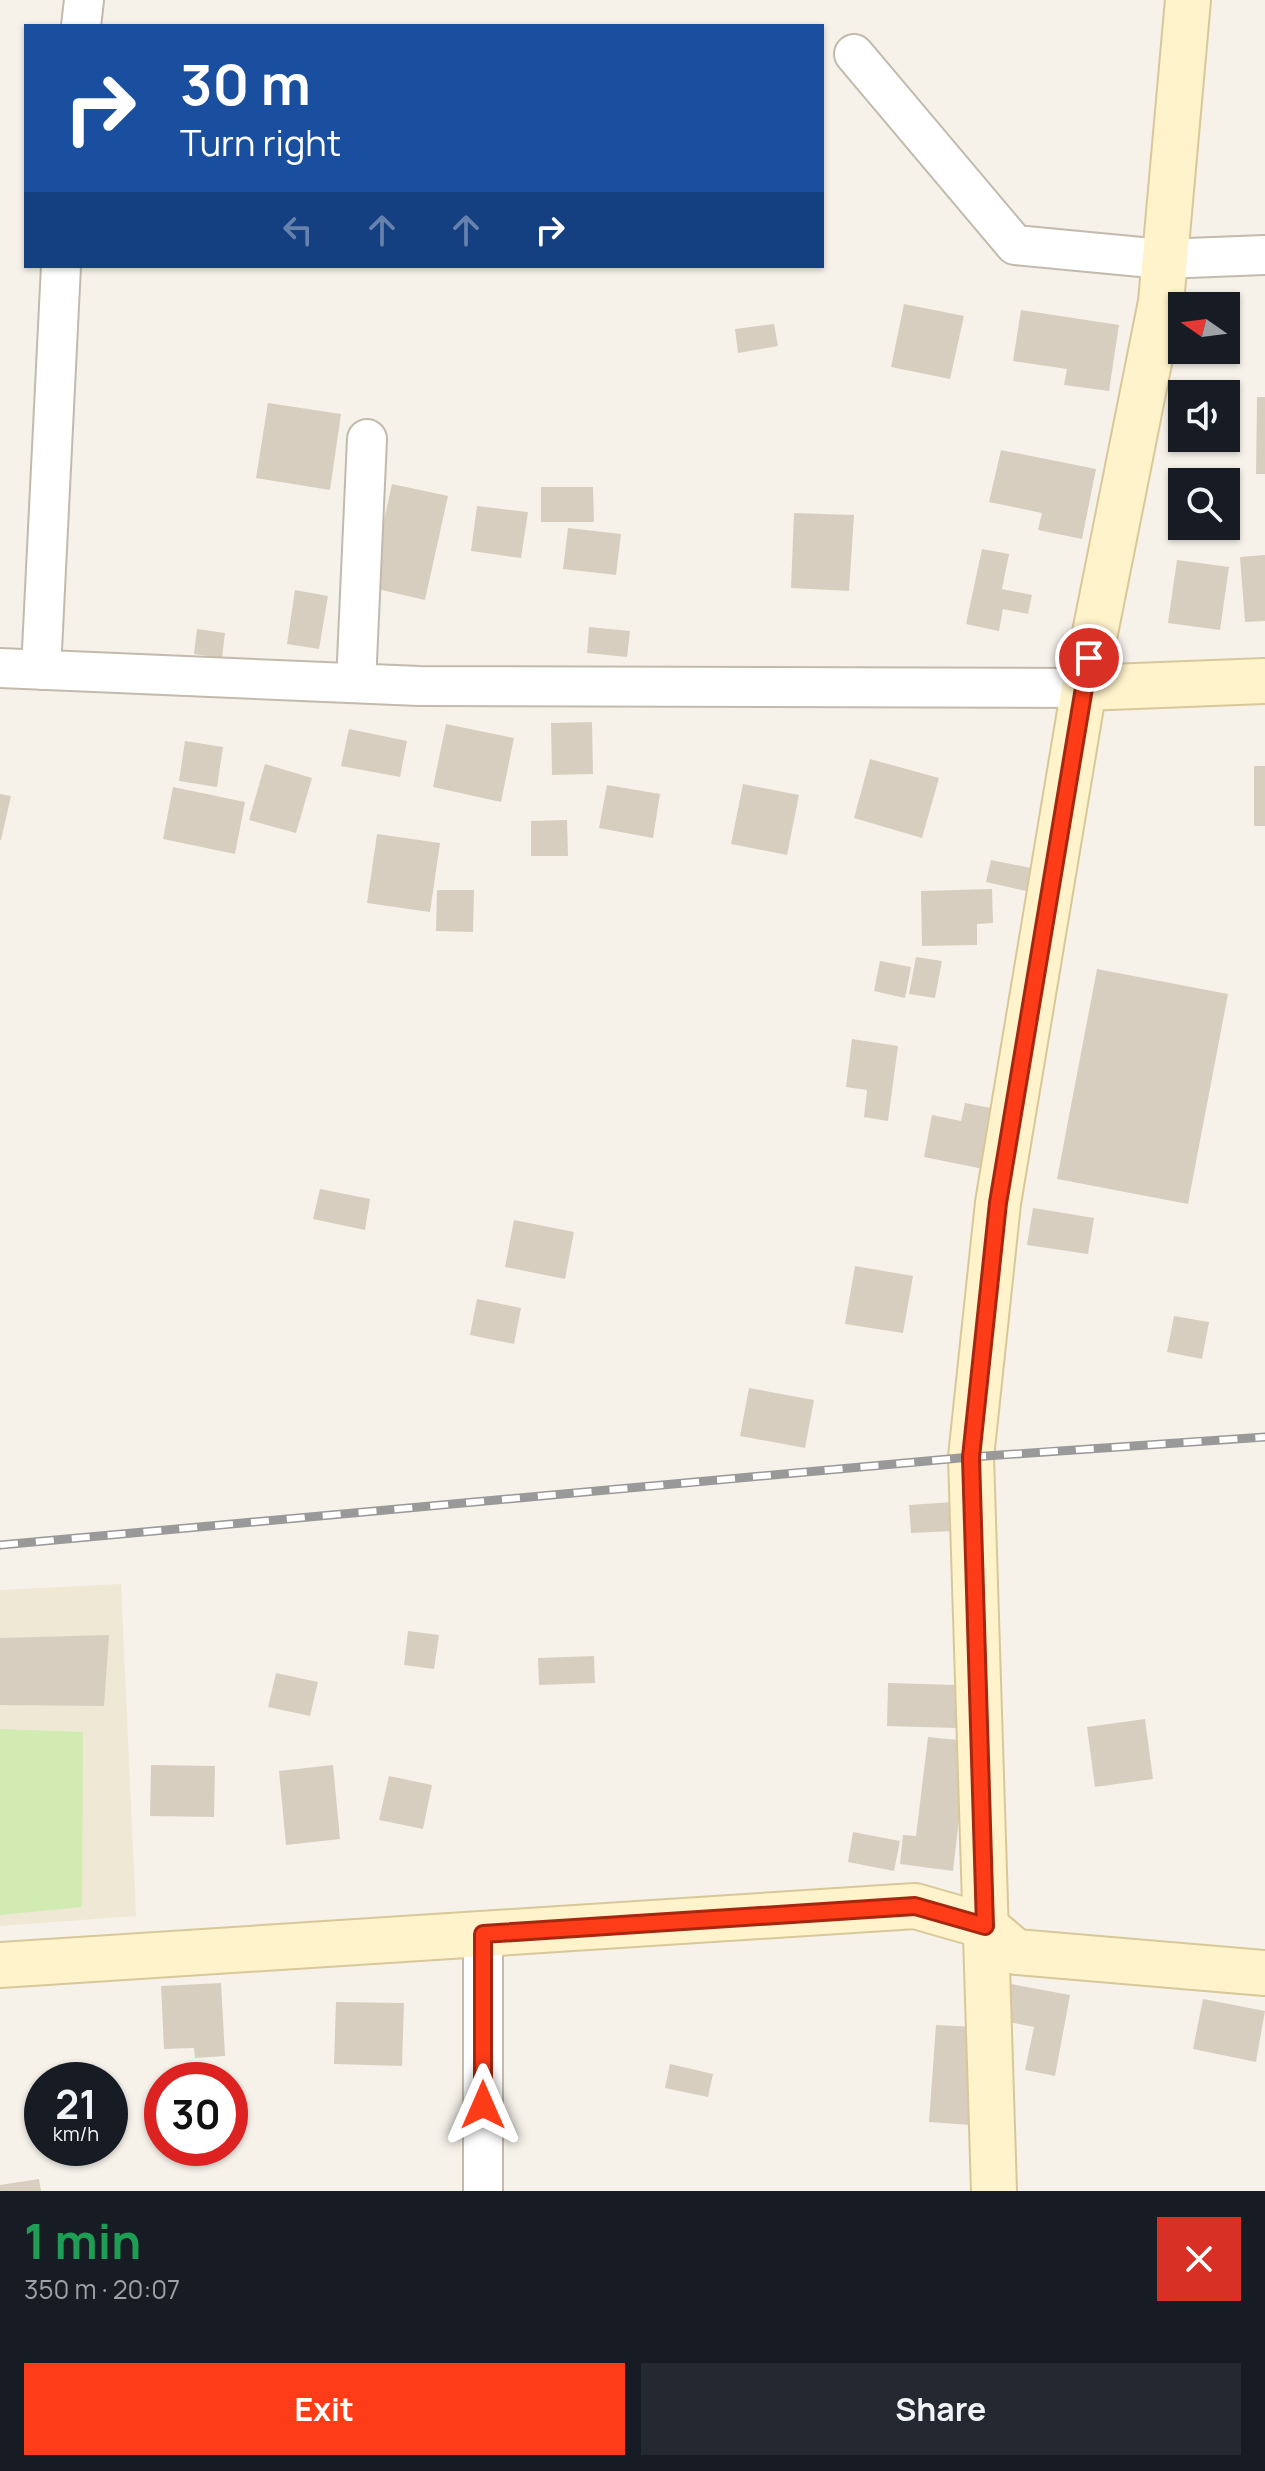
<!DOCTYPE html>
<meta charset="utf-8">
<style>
body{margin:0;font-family:Manrope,sans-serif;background:#242831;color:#f1f3f6;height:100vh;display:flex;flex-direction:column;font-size:30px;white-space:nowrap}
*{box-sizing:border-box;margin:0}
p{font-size:26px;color:#9ea1a6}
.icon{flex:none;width:44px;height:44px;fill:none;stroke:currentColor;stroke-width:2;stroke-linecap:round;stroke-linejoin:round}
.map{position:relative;height:2191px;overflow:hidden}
.panel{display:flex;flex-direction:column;background:#171b24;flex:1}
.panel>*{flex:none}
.hud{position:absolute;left:24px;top:24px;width:800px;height:244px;border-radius:0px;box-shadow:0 2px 6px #0004;background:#1a4fa0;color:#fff;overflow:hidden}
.needle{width:52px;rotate:284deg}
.fabs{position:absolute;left:1168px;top:292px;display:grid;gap:16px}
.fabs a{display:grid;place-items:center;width:72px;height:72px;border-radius:0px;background:#171b24;box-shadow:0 2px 6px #0004;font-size:40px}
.speed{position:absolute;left:24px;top:2062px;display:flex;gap:16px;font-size:40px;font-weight:700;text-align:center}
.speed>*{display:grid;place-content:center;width:104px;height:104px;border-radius:50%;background:#171b24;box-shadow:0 2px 6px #0004;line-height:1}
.speed small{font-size:20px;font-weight:400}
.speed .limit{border:12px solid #d22;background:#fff;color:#111}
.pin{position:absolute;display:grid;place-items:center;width:68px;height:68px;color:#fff;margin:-34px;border:4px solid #fff;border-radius:50%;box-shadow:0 2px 8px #0007}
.me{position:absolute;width:88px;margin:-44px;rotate:0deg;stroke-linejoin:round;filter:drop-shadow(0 0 6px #0008)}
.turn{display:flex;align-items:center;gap:28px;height:168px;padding:0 24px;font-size:36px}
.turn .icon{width:104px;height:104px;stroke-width:2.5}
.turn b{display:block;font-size:56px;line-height:68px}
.lanes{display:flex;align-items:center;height:76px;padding:0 24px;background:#0003;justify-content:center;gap:40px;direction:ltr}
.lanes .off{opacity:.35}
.round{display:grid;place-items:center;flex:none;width:84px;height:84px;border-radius:0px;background:#242831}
.summary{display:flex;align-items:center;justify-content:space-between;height:136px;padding:0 24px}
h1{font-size:48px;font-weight:700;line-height:60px;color:#1e9e55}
.action{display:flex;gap:16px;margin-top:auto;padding:16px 24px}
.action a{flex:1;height:92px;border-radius:0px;background:#ff3c18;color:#fff;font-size:32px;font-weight:700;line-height:92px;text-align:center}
.action a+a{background:#242831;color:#f1f3f6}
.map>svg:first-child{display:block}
.education{fill:#efe8d4}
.green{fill:#d1ebb2}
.building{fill:#d8cebf}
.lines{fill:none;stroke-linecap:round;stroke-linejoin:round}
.street-casing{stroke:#c2baac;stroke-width:42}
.secondary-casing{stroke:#d8c798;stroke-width:48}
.street{stroke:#fff;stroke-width:38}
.secondary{stroke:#fff3cb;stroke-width:44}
.rail-casing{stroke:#999;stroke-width:9}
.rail{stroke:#fff;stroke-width:6;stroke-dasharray:18;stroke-linecap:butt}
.route-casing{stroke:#a62710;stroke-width:20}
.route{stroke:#ff3c18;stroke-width:14}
</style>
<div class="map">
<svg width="1265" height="2191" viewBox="0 0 1265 2191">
<rect width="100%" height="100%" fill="#f6f2ea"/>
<path class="education" d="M121 1584 136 1916 0 1926V1590Z"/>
<path class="green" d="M0 1729 83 1732 82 1907 0 1915Z"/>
<path class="building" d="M904 304 964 316 950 379 891 367Z
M1021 310 1119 325 1109 391 1064 385 1067 369 1013 361Z
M774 324 778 346 738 353 735 329Z
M1257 397H1265V474H1256Z
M268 403 341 414 330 490 256 478Z
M1001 450 1096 469 1082 539 1038 530 1042 513 989 502Z
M392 484 448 496 425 600 369 587Z
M541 487H593L594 522H541Z
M477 506 528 512 521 558 471 551Z
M794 513 854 515 849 591 791 588Z
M568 528 621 534 616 575 563 569Z
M982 549 1009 554 1002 589 1032 595 1028 614 1003 609 999 631 966 624Z
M1265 555V621L1245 622 1240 557Z
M1177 560 1229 567 1220 630 1168 623Z
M295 590 328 596 319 649 287 644Z
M589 627 630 631 627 657 587 653Z
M197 629 225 633 222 658 194 654Z
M592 722 593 774 552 775 551 723Z
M446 724 514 738 501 802 433 787Z
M349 729 407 741 400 777 341 766Z
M185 741 223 747 217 787 179 781Z
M870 759 939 778 922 838 854 818Z
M265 764 312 778 296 833 249 820Z
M1254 766H1265V826H1254Z
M743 784 799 795 787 855 731 844Z
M607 785 660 794 653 838 599 828Z
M173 787 245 802 235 854 163 839Z
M0 794 11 796 1 840H0Z
M567 820 568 856H531V821Z
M377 834 440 843 430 912 367 903Z
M991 860 1031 868 1026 891 986 882Z
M992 889 993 923 977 924V945L922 946 921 891Z
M437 890H474L473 932 436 931Z
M916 957 942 961 935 998 909 994Z
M880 961 911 967 905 998 874 991Z
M1097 969 1228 994 1188 1204 1057 1179Z
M852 1039 898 1046 888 1121 864 1117 867 1090 846 1087Z
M965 1103 1001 1110 988 1170 924 1157 932 1115 961 1121Z
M320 1189 370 1199 365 1230 313 1219Z
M1033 1208 1094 1218 1088 1254 1027 1245Z
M514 1220 574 1232 565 1279 505 1267Z
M855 1266 913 1276 903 1333 845 1324Z
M477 1299 521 1308 514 1344 470 1335Z
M1174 1316 1209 1322 1202 1359 1167 1352Z
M749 1388 814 1400 805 1448 740 1436Z
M953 1502 954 1531 911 1533 909 1505Z
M408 1631 439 1635 434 1669 404 1665Z
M109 1635 104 1706 0 1705V1638Z
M594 1656 595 1683 539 1685 538 1658Z
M276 1673 318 1682 310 1716 268 1707Z
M888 1683 957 1685 956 1728 887 1726Z
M1145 1719 1153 1779 1095 1787 1087 1727Z
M928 1737 968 1741 953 1871 900 1864 903 1835 916 1836Z
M151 1765 215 1766 214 1817 150 1816Z
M333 1765 340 1839 286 1845 279 1771Z
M389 1776 432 1785 423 1829 379 1820Z
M853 1832 900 1841 894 1871 848 1862Z
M221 1983 225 2056 195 2058 194 2048 164 2049 161 1986Z
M1006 1983 1070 1995 1055 2076 1025 2070 1034 2027 999 2020Z
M1203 1999 1265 2011 1256 2062 1193 2049Z
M336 2002 404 2003 402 2066 334 2064Z
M936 2025 976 2027 970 2125 929 2122Z
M670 2064 713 2074 708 2097 665 2088Z
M39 2179 41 2191H0V2185Z"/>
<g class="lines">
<defs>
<path id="street" d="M81 26 84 0
M854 54 1015 245 1162 259 1265 255
M0 668 419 686 1084 688
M41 670 61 266
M356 683 367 439
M483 1934V2191"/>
<path id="secondary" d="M1084 688 1265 681
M0 1965 915 1906 985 1926 1016 1952 1265 1973
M994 2191 971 1457 998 1203 1084 688 1161 302 1188 0"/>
</defs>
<use href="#street" class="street-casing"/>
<use href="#secondary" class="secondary-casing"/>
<use href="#street" class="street"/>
<use href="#secondary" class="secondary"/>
<defs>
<path id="rail" d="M0 1545 971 1457 1265 1437"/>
</defs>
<use href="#rail" class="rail-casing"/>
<use href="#rail" class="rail"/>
</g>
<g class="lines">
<defs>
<path id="route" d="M483 2105V1934L915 1906 985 1926 971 1457 998 1203 1089 658"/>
</defs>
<use href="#route" class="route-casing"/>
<use href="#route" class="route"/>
</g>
</svg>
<div class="fabs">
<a><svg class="needle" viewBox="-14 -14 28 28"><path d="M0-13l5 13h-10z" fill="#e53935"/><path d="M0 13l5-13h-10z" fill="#9ea1a6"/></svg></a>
<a><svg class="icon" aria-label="sound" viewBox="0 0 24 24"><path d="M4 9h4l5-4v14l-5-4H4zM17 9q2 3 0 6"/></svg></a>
<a><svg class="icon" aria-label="search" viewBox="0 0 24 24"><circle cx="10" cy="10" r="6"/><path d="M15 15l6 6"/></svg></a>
</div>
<div class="speed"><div>21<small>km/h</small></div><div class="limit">30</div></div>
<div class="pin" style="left:1089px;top:658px;background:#d93025"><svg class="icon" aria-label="arrive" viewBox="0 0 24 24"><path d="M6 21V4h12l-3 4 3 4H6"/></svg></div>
<svg class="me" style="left:483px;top:2105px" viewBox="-20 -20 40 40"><path d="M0-17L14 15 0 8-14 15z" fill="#ff3c18" stroke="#fff" stroke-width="4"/></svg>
<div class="hud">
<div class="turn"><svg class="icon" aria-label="right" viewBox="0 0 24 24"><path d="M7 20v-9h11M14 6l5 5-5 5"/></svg><div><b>30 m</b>Turn right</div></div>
<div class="lanes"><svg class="icon off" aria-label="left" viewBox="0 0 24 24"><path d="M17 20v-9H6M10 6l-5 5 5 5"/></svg><svg class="icon off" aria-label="ahead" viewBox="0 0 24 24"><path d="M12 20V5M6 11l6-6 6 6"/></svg><svg class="icon off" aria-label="ahead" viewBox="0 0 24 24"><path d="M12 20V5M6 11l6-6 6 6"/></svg><svg class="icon" aria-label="right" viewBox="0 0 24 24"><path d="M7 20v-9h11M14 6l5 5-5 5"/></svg></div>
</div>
</div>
<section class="panel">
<div class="summary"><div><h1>1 min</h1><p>350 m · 20:07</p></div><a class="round" style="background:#d93025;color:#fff"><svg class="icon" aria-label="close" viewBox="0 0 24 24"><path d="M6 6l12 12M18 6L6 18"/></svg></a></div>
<div class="action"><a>Exit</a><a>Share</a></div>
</section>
